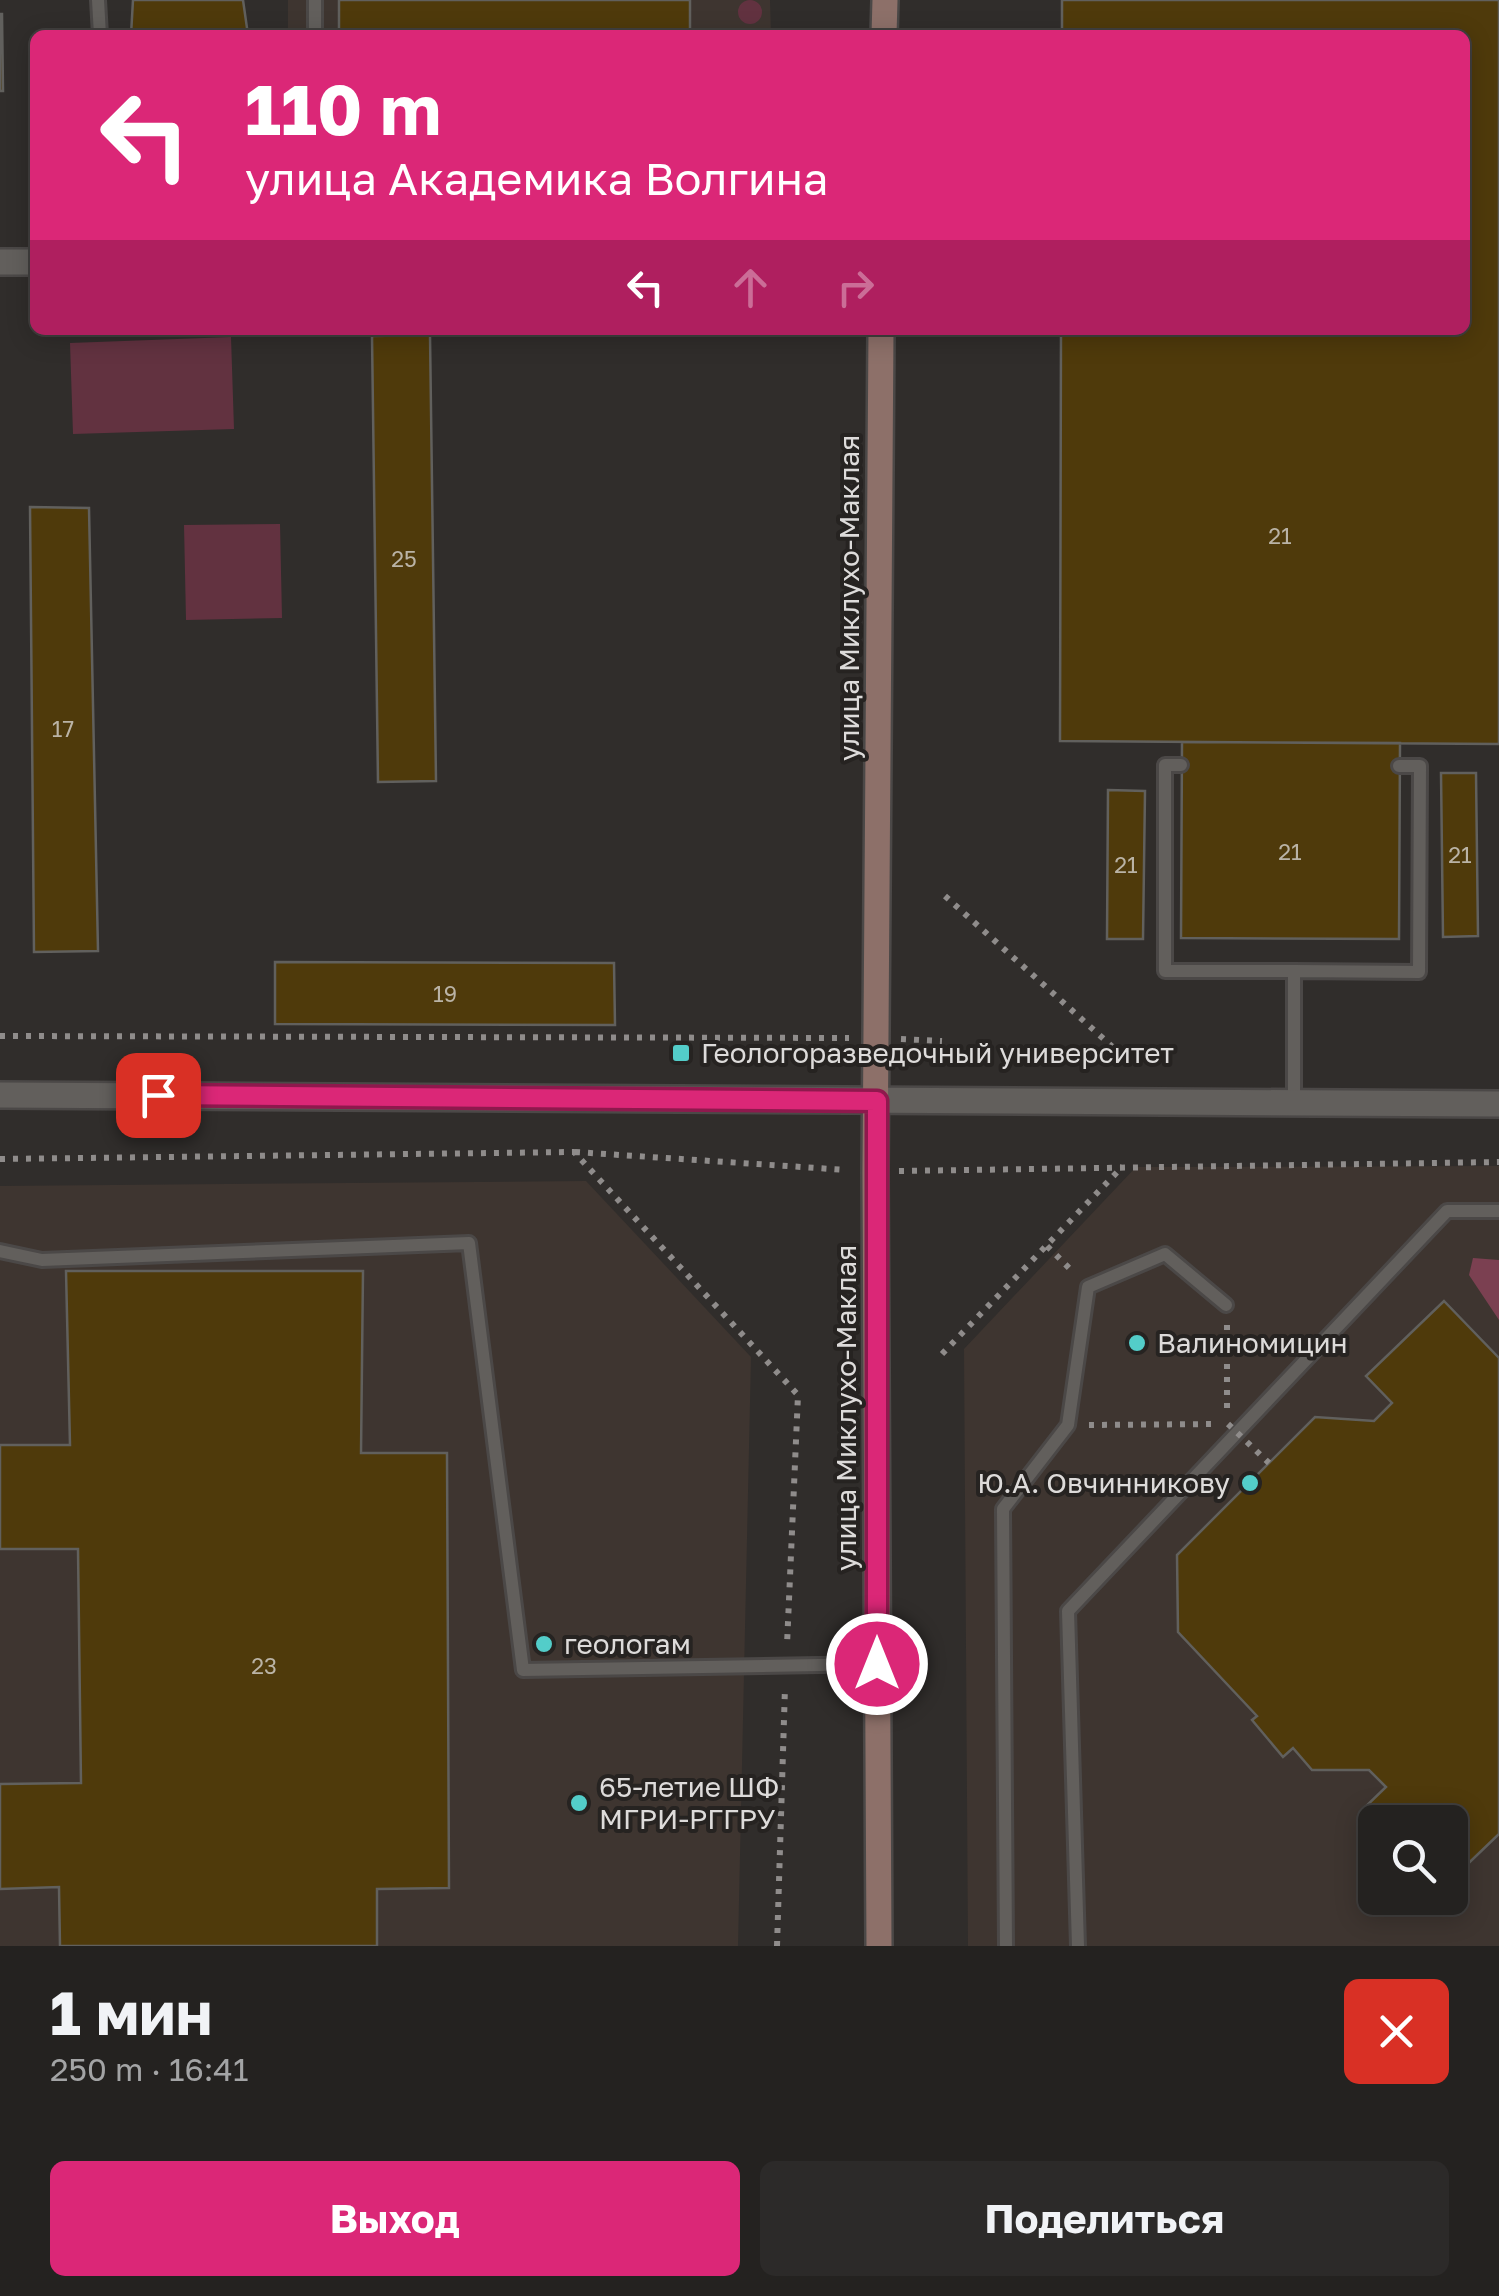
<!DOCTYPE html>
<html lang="ru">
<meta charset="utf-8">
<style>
body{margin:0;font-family:"Golos Text",sans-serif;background:#2c2a29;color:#f1f3f6;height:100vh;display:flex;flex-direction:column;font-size:38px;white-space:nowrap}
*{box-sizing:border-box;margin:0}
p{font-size:32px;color:#a3a4a5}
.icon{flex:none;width:55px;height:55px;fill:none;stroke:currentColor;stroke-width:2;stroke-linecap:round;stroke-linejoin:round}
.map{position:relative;height:1946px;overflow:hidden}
.drawer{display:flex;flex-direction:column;background:#242220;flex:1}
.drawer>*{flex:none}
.top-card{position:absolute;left:30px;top:30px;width:1440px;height:305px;border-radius:15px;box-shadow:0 5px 25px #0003,0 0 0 2px #413f3e;background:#db2777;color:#fff;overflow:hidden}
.controls{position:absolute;left:1358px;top:1805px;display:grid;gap:20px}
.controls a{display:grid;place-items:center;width:110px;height:110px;border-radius:15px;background:#242220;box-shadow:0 5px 25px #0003,0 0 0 2px #413f3e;font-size:50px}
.pin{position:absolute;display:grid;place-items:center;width:85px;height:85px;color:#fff;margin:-42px;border-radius:20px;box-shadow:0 5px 15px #0006}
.me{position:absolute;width:110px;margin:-55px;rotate:0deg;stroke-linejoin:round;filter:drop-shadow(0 0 8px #0008)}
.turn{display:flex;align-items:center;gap:35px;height:210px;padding:0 50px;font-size:45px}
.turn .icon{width:130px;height:130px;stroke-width:2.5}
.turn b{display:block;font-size:70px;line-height:85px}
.lanes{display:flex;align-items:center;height:95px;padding:0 50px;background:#0003;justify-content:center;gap:50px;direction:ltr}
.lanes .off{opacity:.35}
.round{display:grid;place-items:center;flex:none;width:105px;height:105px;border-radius:15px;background:#2c2a29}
.overview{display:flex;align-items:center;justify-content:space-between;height:170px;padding:0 50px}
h1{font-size:60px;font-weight:700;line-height:75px}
.button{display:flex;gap:20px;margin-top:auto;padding:20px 50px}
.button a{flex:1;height:115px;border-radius:15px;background:#db2777;color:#fff;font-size:40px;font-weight:700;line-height:115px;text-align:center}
.button a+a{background:#2c2a29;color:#f1f3f6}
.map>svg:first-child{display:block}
.built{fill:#3e3530;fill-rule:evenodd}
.green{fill:#623240}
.forest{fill:#7b4051}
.building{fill:#4f3a0b;stroke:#61605d;stroke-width:2.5}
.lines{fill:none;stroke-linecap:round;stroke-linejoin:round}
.service-casing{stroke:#4b4847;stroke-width:18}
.minor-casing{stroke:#4b4847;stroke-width:30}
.tertiary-casing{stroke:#4b4847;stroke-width:30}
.secondary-casing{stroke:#4b4847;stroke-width:30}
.path{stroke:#8f8c8b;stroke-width:6;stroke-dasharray:5 8;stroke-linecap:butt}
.service{stroke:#625f5c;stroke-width:12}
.minor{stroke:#625f5c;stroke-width:25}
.tertiary{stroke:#625f5c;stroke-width:25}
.secondary{stroke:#8d7069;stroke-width:25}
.path-bridge{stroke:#8f8c8b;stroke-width:6;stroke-dasharray:5 8;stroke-linecap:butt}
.route-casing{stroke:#8e194d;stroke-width:25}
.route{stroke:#db2777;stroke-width:18}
.poi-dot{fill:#53cdc9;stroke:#262321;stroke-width:4}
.labels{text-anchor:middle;stroke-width:8;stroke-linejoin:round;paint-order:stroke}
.number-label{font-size:22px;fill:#bab3a6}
.street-label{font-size:28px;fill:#dddbda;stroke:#262321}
.poi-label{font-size:28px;fill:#dddbda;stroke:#262321;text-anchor:start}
</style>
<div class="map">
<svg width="1499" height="1946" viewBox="0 0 1499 1946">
<rect width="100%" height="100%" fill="#302d2b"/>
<path class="built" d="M288 0H770L771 35H288Z
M1499 1166V1946H968L964 1349 1136 1167ZM1375 1822H1450V1898H1375Z
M586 1181 751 1357 738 1946H0V1186Z"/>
<path class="green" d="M738 12a12 12 0 1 1 24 0a12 12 0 1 1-24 0Z
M231 337 234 429 73 434 70 343Z
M280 524 282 618 186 620 184 525Z"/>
<path class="forest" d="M1473 1258 1499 1260V1320L1469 1275Z"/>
<path class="building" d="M133 0H243L248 35H131Z
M339 0H690V35H339Z
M1062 0H1499V744L1060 741 1061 330H1465V35H1062Z
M0 14H2L3 91H0Z
M430 335 436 781 378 782 372 336Z
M30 507 89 508 98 951 34 952Z
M1182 742 1400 743 1399 939 1181 938Z
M1441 773H1476L1478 936 1443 937Z
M1108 790 1145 791 1143 939H1107Z
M275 962 614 963 615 1025 275 1024Z
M66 1271H363L361 1453H447L449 1888 377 1889V1946H60L59 1887 0 1889V1784L81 1783 78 1549H0V1445H70Z
M1444 1301 1499 1358V1834L1450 1881V1822L1375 1825 1361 1811 1386 1787 1369 1770H1312L1293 1748 1283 1757 1252 1720 1257 1716 1178 1632 1177 1555 1315 1417 1374 1421 1392 1403 1366 1376Z"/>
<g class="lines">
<defs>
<path id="service" d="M98 0 100 35
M315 0V35
M1181 765H1165V971H1294
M1294 1104V971L1419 972 1420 766H1399
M0 1251 42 1260 469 1243 523 1670 877 1664
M1006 1946 1003 1509 1068 1425 1088 1287 1165 1254 1226 1305
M1078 1946 1068 1611 1447 1211H1499"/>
<path id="minor" d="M0 262H35"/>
<path id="tertiary" d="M0 1095 1499 1104"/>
<path id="secondary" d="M884 35 885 0
M879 1946 875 1173 881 330"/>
</defs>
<use href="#service" class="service-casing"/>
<use href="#minor" class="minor-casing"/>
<use href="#tertiary" class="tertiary-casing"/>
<use href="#secondary" class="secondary-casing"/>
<path class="path" d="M945 896 1126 1059
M0 1036 849 1038
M901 1039 942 1041
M575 1152 847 1170
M0 1159 574 1152 798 1395 787 1645
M899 1171 1499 1162
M1047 1246 1073 1272
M1227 1325V1412
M942 1354 1123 1166
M1089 1425 1217 1424
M777 1946 785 1687"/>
<use href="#service" class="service"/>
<use href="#minor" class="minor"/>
<use href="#tertiary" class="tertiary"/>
<use href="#secondary" class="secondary"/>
<path class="path-bridge" d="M1228 1424 1269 1463"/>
</g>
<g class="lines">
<defs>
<path id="route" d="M158 1095 877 1101V1664"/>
</defs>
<use href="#route" class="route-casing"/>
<use href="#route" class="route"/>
</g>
<g class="poi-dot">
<rect x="671" y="1043" width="20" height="20" rx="5"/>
<circle cx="1137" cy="1343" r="10"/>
<circle cx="1250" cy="1483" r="10"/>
<circle cx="544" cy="1644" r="10"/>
<circle cx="579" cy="1803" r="10"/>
</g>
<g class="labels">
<g class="number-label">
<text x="1280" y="544">21</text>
<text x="404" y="567">25</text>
<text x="63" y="737">17</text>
<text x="1290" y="860">21</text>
<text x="1460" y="863">21</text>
<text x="1126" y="873">21</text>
<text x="445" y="1002">19</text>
<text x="264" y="1674">23</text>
</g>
<g class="street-label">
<text transform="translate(849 598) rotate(-90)" y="10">улица Миклухо-Маклая</text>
<text transform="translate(846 1408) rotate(-90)" y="10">улица Миклухо-Маклая</text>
</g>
<g class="poi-label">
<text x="701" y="1063">Геологоразведочный университет</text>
<text x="1157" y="1353">Валиномицин</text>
<text x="1230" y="1493" text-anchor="end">Ю.А. Овчинникову</text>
<text x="564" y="1654">геологам</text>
<text x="599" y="1797">65-летие ШФ<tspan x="599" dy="32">МГРИ-РГГРУ</tspan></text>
</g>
</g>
</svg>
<div class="controls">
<a><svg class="icon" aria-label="search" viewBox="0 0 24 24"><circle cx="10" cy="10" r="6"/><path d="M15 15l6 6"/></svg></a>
</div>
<div class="pin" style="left:158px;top:1095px;background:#d93025"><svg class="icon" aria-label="arrive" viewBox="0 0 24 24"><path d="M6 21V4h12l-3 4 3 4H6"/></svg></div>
<svg class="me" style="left:877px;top:1664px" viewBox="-20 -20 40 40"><circle r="17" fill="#db2777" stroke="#fff" stroke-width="3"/><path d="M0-11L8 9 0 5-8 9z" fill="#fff"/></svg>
<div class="top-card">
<div class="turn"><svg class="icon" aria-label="left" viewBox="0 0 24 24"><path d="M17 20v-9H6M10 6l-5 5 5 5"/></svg><div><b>110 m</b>улица Академика Волгина</div></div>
<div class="lanes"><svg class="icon" aria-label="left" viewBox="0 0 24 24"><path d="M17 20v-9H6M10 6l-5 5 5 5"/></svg><svg class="icon off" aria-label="ahead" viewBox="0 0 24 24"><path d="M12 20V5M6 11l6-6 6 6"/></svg><svg class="icon off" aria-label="right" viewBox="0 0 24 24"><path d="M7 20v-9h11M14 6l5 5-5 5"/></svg></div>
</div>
</div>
<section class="drawer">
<div class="overview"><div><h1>1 мин</h1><p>250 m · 16:41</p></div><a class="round" style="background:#d93025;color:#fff"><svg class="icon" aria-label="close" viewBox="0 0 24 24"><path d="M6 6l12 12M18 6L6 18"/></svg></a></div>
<div class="button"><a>Выход</a><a>Поделиться</a></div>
</section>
